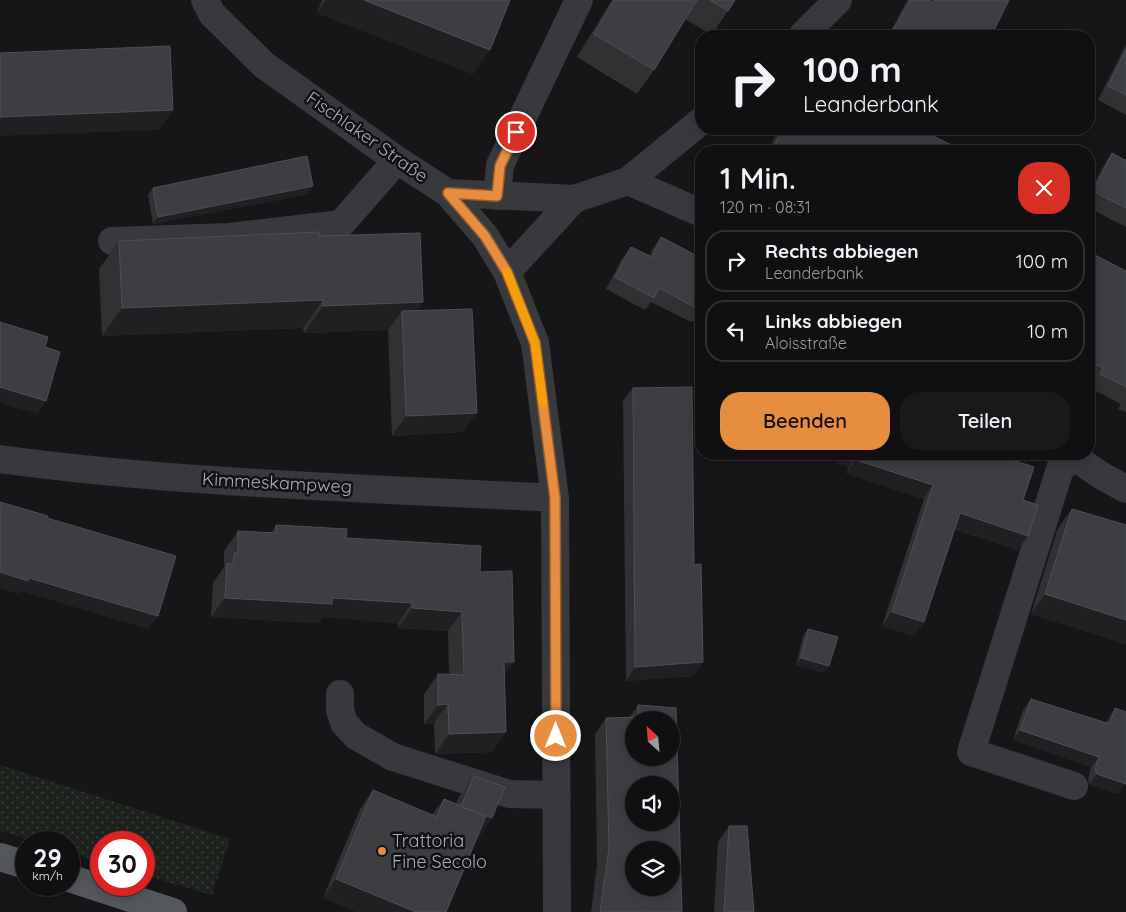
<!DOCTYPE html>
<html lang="de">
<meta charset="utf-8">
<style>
body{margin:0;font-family:Quicksand,sans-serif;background:#19191b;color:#f1f3f6;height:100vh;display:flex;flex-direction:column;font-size:19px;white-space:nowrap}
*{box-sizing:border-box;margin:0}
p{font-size:16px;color:#9c9d9f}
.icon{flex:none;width:28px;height:28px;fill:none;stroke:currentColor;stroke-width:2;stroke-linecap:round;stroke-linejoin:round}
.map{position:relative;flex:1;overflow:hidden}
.drawer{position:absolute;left:695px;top:145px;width:400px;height:315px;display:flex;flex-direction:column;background:#101012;border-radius:20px;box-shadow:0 2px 12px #0003,0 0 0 1px #303032}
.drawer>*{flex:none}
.top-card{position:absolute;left:695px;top:30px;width:400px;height:105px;border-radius:20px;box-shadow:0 2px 12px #0003,0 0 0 1px #303032;background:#101012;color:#f1f3f6;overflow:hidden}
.needle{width:32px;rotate:334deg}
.buttons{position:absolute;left:625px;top:711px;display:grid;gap:10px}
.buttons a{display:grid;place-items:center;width:55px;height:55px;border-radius:50%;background:#101012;box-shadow:0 2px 12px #0003,0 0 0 1px #303032;font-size:25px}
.speed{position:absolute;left:15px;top:831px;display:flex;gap:10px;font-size:25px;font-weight:700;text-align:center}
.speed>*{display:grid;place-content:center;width:65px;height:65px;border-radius:50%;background:#101012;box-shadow:0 2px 12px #0003,0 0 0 1px #303032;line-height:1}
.speed small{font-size:12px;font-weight:400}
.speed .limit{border:8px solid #d22;background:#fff;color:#111}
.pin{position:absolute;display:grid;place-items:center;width:42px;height:42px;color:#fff;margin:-21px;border:2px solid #fff;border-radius:50%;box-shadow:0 1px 5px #0007}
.me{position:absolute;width:55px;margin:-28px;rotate:0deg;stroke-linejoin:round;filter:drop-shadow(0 0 4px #0008)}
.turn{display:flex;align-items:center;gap:18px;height:105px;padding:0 25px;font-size:22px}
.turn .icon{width:65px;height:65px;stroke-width:2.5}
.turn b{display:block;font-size:35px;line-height:42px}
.round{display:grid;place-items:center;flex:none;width:52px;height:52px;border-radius:20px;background:#19191b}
.overview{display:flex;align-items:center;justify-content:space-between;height:85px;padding:0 25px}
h1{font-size:30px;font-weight:600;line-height:38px}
.action{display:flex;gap:10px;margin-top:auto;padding:10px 25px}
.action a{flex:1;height:58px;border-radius:20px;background:#e68d40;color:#111;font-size:20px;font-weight:600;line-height:58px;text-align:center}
.action a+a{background:#19191b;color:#f1f3f6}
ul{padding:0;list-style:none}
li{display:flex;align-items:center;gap:15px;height:62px;margin:0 10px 8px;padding:0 15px;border:2px solid #303032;border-radius:20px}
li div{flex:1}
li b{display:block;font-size:19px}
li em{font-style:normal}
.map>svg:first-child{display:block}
.grass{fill:url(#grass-dots)}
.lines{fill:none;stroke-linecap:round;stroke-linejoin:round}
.minor{stroke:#37393d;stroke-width:28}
.major{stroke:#54575b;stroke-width:28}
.wall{fill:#2f3133}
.shaded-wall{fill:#202022}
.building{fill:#3c3e41;stroke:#4d5054;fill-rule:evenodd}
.route-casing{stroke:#965c2a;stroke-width:12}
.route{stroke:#e68d40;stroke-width:9}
.slow{stroke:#f59e0b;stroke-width:9}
.poi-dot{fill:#e68d40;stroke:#111113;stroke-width:2}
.labels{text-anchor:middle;stroke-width:5;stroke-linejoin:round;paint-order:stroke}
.street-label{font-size:18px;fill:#a9b0b7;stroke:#111113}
.poi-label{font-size:18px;fill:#a9b0b7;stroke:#111113;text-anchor:start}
</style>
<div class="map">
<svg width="1126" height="912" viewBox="0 0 1126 912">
<defs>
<pattern id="grass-dots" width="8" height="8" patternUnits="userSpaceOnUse" patternTransform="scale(1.25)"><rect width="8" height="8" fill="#1d231c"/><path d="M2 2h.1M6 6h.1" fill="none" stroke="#3b403b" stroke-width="1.8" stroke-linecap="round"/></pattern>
</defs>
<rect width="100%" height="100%" fill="#161618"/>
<path class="grass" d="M0 765 230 839 212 895 144 875V842H101V862L69 852V842H37L0 831Z"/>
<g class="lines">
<path class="minor" d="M205 0 212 14 264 65 397 160 448 193 485 236 507 272 535 343 555 498 557 912
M802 36 838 0
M628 181 701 213
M448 193 574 199
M497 196 500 165 579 0
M112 241 229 237 341 224 397 160
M507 272 574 199 628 181 701 121
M1070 454 1102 476 1126 489
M1073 457 1060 469 971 752 1074 786
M0 459C184 484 370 488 555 498
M340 694V710L344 723 356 736 393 757 509 794 557 795"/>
<path class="major" d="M0 857 26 865
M69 878 173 912"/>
</g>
<path class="wall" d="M322 0H510L473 74 317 13Z
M612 0H735L712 35 685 19 654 70 637 94 577 57Z
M908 0 931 1 1009 0 993 32 990 36H888L904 6Z
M1126 44V115L1098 100Z
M779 129H934L931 135 964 151H768Z
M1112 153 1126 160V227L1089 208V194L1102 168Z
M313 186 308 194 153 224 148 195 153 188Z
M319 236 417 311 463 432 392 436 388 330 304 333 303 328 102 336 99 269 119 241Z
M661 237 701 258V325L692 321 691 322 651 302 645 310 606 289 622 259 631 247 650 256 652 250Z
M1089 252 1126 271V412L1118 409 1121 404 1090 388 1093 383 1089 381Z
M633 388 694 565 703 662 693 676 626 681 623 401Z
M839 454H994L1023 500 1018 550 954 529 924 622 914 636 882 626 924 499 846 473 849 467 837 463 839 458 838 457Z
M1072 509 1126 525V644L1031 614 1058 528Z
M276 525 346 538 480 572 504 676 492 752 435 754 434 723 424 724V694L438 674H449L448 631 398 628V623L323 617 318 623 211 617 213 583 224 567V551L238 531 271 533Z
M808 629 824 673 796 665 803 636Z
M1031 699 1106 723 1108 719 1115 708 1118 794 1089 785 1088 779 1091 767 1013 740 1023 710Z
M638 705 682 912H591L597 864 595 734 606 718H629Z
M474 776 479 837H477L446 912H357L323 898 360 809 373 790 432 815 444 799 456 804 460 795Z
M729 826 754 912H714L718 842Z"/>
<path class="shaded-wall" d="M326 0H364L490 50 473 74 317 13Z
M173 110 159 130 0 136V117Z
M313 186 308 194 153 224 158 217Z
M323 300 303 328 102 336 122 308Z
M423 302 404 330 402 311 388 330 304 333 323 306Z
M0 387 46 401 37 414 0 403Z
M477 413 463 432 392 436 406 416Z
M840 454H842L839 458 838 457Z
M844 454H858L849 467 837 463Z
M856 460 933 485 924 499 846 473Z
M960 513 1028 536 1018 550 950 527Z
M0 572 29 578 158 616 148 629 21 591 19 594 0 588Z
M1045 594 1126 620V644L1031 614Z
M225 598H332L412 603 398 623 323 617 318 623 211 617Z
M412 608 462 612 448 631 398 628Z
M892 612 924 622 914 636 882 626Z
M801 658 829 666 824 673 796 665Z
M504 662H514L500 682Z
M703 662 693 676 626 681 635 667Z
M448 704 434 723 424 724 438 705Z
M1020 730 1099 757 1091 767 1013 740Z
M506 732 492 752 435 754 449 734Z
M1097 774 1126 784 1118 794 1089 785Z
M462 807 492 818 479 837 449 826Z
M336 879 416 912H357L323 898Z"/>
<path class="building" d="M364 0H510L490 50Z
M614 0H697L654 70 594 34Z
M710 0H735L728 11Z
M910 0H930L933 2 934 0H1009L993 32 984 27 979 36H888L897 24Z
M170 46 173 110 0 117V53Z
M1126 50V95L1108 86Z
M782 129H934L931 135 964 151H772Z
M1112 153 1126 161V208L1093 191Z
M307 156 313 186 158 217 153 188Z
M319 232V236L420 233 423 302 323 306V300L122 308 119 241Z
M661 237 701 258V308L700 310 659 288 654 298 615 277 631 247 652 257Z
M1089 252 1126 271V387L1100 374 1103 368 1089 361Z
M472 309 477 413 406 416 402 311Z
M0 322 48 337 45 347 60 352 46 401 0 387Z
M692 387 694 565 701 564 703 662 635 667 633 388Z
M858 454H994L1034 467 1023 500 1038 505 1028 536 960 513 924 622 892 612 933 485 856 460Z
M0 502 48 516 47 518 176 556 158 616 29 578 28 581 0 572Z
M1072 509 1126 525V620L1045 594Z
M276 525 347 529 346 538 481 546 480 572 512 571 514 662H504L506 732 449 734 448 704 438 705V674L464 675 462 612 412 608V603L332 598V604L225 598 227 563 233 565 234 553H238V531L276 533Z
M808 629 838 637 829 666 801 658Z
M1031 699 1110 724 1115 708 1126 712V784L1097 774 1095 769 1099 757 1020 730Z
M638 705 676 708 682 912H600L609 848 606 718 638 717ZM634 720H671V758H634ZM634 785H671V822H634ZM634 850H671V888H634Z
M474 776 505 787 492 818 462 807 486 816 446 912H416L336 879 373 790 437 817 444 799 461 806Z
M729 826H747L754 912H724Z"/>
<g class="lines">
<defs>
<path id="route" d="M516 132 500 166 497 196 448 193 485 236 507 272 535 343 555 498 556 736"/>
</defs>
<use href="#route" class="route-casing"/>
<use href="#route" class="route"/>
<path class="slow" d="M507 272 535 343 543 403"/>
</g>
<circle class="poi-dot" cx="382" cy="851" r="5"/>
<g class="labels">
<g class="street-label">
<text transform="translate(367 137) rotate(35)" y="6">Fischlaker Straße</text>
<text transform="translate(277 483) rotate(3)" y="6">Kimmeskampweg</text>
</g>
<g class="poi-label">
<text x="392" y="847">Trattoria<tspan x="392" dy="21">Fine Secolo</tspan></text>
</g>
</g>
</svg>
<div class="buttons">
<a><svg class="needle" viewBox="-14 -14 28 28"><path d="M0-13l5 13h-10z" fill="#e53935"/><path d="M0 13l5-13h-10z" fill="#9c9d9f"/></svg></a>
<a><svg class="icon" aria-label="sound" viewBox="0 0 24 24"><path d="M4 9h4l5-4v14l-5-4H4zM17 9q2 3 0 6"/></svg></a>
<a><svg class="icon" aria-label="layers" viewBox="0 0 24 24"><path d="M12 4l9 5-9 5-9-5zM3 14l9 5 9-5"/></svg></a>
</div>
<div class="speed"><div>29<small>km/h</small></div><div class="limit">30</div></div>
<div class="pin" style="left:516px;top:132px;background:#d93025"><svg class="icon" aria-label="arrive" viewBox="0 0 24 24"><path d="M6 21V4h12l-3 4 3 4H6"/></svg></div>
<svg class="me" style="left:556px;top:736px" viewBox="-20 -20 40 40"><circle r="17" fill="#e68d40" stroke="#fff" stroke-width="3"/><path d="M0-11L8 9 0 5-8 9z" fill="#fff"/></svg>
<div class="top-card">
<div class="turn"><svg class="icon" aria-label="right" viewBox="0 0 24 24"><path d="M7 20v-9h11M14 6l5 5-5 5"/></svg><div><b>100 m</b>Leanderbank</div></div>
</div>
<section class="drawer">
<div class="overview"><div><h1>1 Min.</h1><p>120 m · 08:31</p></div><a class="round" style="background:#d93025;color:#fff"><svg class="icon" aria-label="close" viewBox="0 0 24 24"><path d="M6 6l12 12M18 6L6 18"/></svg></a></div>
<ul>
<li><svg class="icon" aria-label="right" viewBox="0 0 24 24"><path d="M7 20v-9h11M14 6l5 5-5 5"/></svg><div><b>Rechts abbiegen</b><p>Leanderbank</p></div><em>100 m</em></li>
<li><svg class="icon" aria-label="left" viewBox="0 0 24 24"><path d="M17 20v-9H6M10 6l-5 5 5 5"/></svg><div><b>Links abbiegen</b><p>Aloisstraße</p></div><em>10 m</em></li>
</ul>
<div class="action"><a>Beenden</a><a>Teilen</a></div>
</section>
</div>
